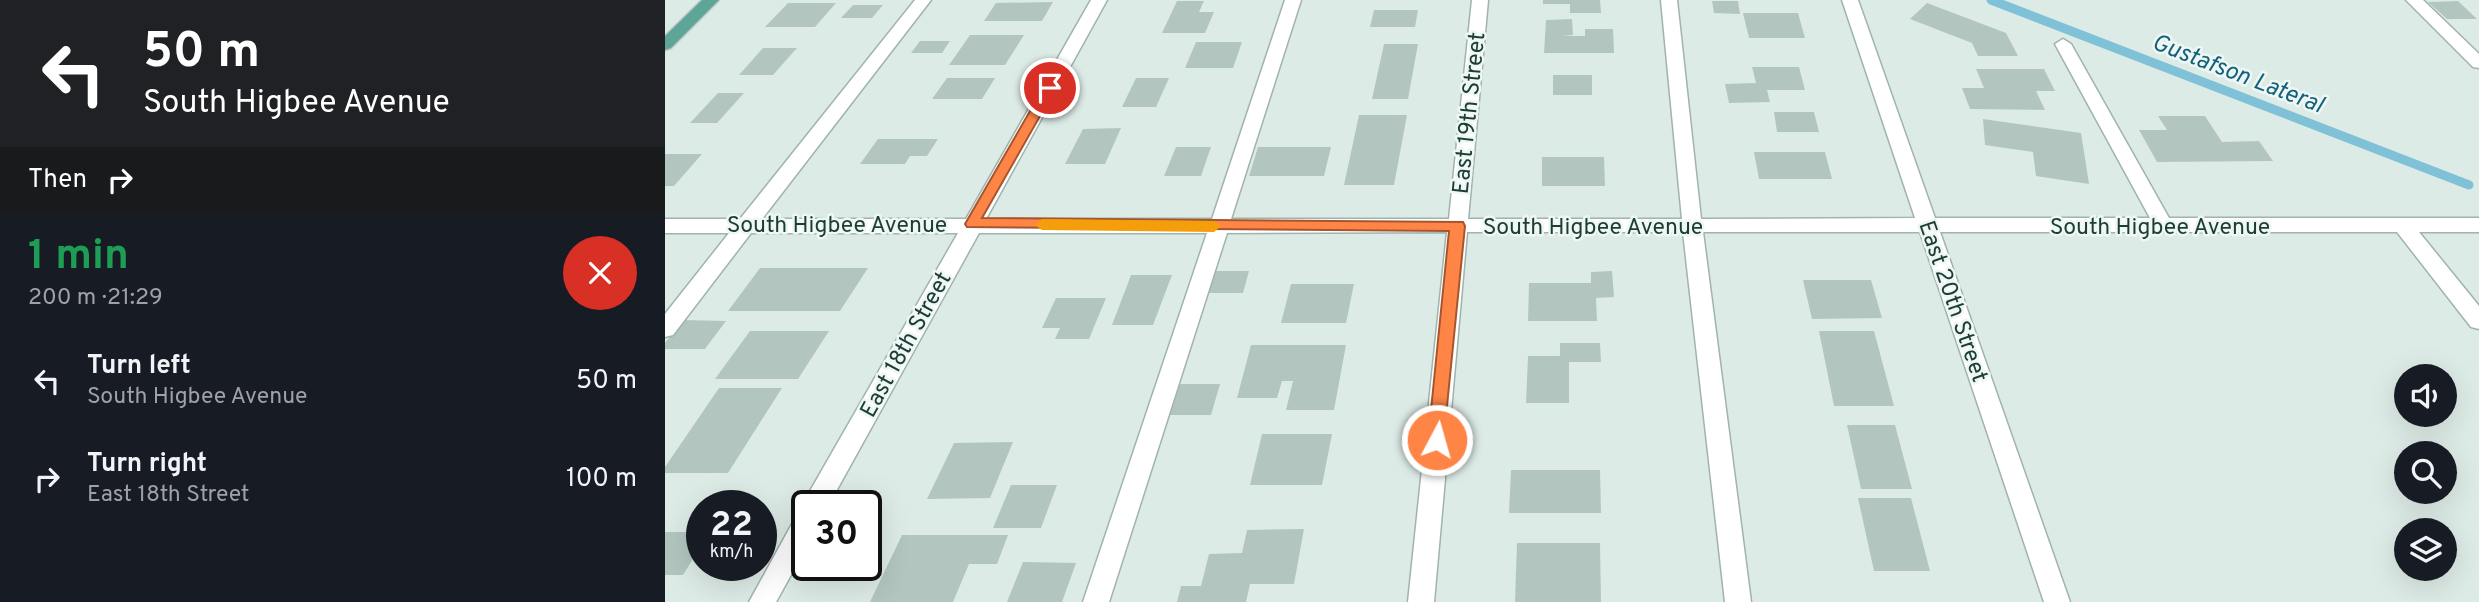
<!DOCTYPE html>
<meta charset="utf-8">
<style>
body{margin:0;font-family:Overpass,sans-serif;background:#242831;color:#f1f3f6;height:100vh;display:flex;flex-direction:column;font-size:26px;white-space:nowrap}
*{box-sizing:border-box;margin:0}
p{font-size:23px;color:#9ea1a6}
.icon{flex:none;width:38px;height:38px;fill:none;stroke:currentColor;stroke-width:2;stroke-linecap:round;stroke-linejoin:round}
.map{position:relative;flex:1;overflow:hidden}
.sheet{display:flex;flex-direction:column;background:#171b24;width:665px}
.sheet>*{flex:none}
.banner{background:#202124;color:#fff;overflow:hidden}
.tools{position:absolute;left:1729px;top:364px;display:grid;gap:14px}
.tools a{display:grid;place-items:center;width:63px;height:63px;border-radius:50%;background:#171b24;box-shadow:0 7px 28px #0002;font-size:35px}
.speed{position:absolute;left:21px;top:490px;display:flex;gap:14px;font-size:35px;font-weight:700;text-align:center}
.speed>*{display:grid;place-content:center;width:91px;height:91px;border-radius:50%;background:#171b24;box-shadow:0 7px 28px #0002;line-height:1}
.speed small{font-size:18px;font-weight:400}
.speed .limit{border:4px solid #111;border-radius:10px;background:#fff;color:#111}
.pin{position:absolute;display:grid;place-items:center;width:60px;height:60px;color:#fff;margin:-30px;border:4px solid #fff;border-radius:50%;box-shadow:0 2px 7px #0007}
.me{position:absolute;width:77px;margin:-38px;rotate:6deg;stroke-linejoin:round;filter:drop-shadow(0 0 5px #0008)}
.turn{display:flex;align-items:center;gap:24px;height:147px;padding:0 28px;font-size:32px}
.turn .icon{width:91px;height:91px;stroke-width:2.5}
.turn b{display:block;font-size:49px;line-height:60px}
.then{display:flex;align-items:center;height:66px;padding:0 28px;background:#0003;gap:14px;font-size:26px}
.round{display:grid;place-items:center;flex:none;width:74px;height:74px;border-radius:37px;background:#242831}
.head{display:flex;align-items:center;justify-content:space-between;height:119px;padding:0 28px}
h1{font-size:42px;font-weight:700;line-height:52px;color:#1e9e55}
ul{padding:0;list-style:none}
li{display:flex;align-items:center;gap:21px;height:98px;padding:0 28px}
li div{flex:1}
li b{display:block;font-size:26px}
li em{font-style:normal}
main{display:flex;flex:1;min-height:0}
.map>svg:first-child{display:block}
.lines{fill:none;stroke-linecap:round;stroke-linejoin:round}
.stream{stroke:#7fc1d6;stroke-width:9}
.building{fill:#b2c6bf}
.minor-casing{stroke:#a0b3ae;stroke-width:3}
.major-casing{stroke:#c0c8c7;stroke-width:3}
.minor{fill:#fff;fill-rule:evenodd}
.major{fill:#5da599;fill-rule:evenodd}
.route{fill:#ff8547;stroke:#a6562e;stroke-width:2}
.slow{fill:#f59e0b}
.labels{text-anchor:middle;stroke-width:5;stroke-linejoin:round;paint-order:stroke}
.street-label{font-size:23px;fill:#1d3c36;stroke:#eef7f3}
.water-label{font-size:24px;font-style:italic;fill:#12617d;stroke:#eef7f3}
</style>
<main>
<section class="sheet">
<div class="banner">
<div class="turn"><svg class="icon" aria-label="left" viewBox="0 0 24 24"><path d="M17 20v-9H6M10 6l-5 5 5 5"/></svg><div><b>50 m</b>South Higbee Avenue</div></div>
<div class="then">Then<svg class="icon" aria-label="right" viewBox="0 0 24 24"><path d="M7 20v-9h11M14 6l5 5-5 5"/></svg></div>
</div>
<div class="head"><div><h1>1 min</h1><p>200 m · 21:29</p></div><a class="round" style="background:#d93025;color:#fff"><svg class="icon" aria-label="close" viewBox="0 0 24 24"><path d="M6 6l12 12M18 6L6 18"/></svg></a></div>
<ul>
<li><svg class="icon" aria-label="left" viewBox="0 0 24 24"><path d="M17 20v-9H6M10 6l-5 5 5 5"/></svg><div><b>Turn left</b><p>South Higbee Avenue</p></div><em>50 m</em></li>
<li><svg class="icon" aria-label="right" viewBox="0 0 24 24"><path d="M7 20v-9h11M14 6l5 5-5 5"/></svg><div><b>Turn right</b><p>East 18th Street</p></div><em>100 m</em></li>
</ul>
</section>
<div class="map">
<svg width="1814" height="602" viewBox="0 0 1814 602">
<rect width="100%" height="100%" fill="#ddebe6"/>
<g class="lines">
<path class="stream" d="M1326 0 1804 185"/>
</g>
<path class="building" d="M878 0H935L936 13H905V4H878Z
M512 1H539L534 12H549L540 33H497Z
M1047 1H1073L1075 14 1049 13Z
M1793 1 1812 19H1782L1763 2Z
M388 2 377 21H319L331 3Z
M123 3H171L150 27H100Z
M1262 3 1341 33 1353 56H1313L1307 43 1245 19Z
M188 5H218L207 18H176Z
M709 10H753L750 27H705Z
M1078 13H1133L1140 38H1084Z
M907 19 908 35 897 36H920V29H948L949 53H879L881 20Z
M305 35H359L340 65H284Z
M255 41H285L277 53H246Z
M531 42H577L568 68H520Z
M719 44H753L743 99H707Z
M98 48H132L108 75H74Z
M1087 67H1134L1140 90H1102L1105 102 1064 103 1060 84 1091 83Z
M1311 69H1379L1390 91H1371L1380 110 1305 109 1297 88H1319Z
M888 75H927V95H888Z
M282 78H330L317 99H267Z
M471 78H504L491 107H457Z
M53 93H79L52 123H25Z
M1109 112H1149L1154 132H1112Z
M694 115H742L729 185H679Z
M1493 116H1540L1557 142 1594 141 1608 161 1492 162 1474 130H1502Z
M1318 119 1416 133 1424 184 1371 176 1368 152 1320 145Z
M456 128 440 164H400L418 129Z
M213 139H273L262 156H245L240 164H195Z
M511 147H546L536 176H499Z
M593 147H666L659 176H584Z
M1089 152H1160L1167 179H1094Z
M0 154H37L9 186H0Z
M877 157H939L940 186H877Z
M95 268H203L175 311H63Z
M551 271H584L578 293H544Z
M947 271 949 297 931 298 932 321H863L864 283H926V272Z
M466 275H507L488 325H447Z
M1138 280H1206L1217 318 1147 319Z
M626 284H689L681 323H616Z
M391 298H441L424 339H390L395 328H377Z
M18 320 61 321 40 349H0V343Z
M85 331H164L133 379H50Z
M1154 331H1209L1229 406H1169Z
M895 343H935L936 362H904V403H861L863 356H895Z
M586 345H681L669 410H621L628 381H617L612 398H572Z
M514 384H555L546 415H504Z
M54 388H117L63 473H0V467Z
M1182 425H1230L1247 489H1196Z
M597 434H667L657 485H585Z
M348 442 325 498 262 499 289 443Z
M846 470H935L936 513H844Z
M346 485H392L376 528H328Z
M1193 498H1246L1265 571H1209Z
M639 529 629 584H585L581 602H512L516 586H536L544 554 577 553 582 530Z
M0 532H37V544L18 575H0Z
M237 535H343L332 564H304L288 602H205Z
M852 543H935L936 602H850Z
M358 562 411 563 397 602H342Z"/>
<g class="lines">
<defs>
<path id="minor" d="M250 0H266L97 219H301L426 0H442L321 219H547L620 0H636L566 219H784L807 0H823L803 219H1017L996 0H1012L1036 219 1250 218 1177 0H1193L1270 218H1485L1390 44 1398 39 1406 44 1504 218H1814V232H1754L1814 306V329L1806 327 1732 232H1275L1405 602H1379L1255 232H1038L1086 602H1060L1018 232H802L769 602H743L782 232 562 233 444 602H418L542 233H314L163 506H142V546L111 602H84L133 513 140 511 138 506 141 498 293 233H86L8 335 0 337V314L64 233H0V219H75Z
M1741 0H1758L1814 54V68L1808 67Z"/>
<path id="major" d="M37 0H54L6 48 0 50V36Z"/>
</defs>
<use href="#minor" class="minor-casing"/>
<use href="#major" class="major-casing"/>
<use href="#minor" class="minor"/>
<use href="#major" class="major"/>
</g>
<path class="route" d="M380 85 391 88 317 218 798 222 800 226 778 446H766L763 440 784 231 302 227 300 224Z"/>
<path class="slow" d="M377 219 549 221 556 226 549 232 377 230 370 225Z"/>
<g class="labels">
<g class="street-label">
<text transform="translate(803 113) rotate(-84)" y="8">East 19th Street</text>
<text x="172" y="232">South Higbee Avenue</text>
<text x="928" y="234">South Higbee Avenue</text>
<text x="1495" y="234">South Higbee Avenue</text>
<text transform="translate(1289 301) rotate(71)" y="8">East 20th Street</text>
<text transform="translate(240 344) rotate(-61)" y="8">East 18th Street</text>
</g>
<g class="water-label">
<text transform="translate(1573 73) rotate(21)" y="8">Gustafson Lateral</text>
</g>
</g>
</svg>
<div class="tools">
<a><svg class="icon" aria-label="sound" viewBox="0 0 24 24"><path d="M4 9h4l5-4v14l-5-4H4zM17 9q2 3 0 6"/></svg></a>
<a><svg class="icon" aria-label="search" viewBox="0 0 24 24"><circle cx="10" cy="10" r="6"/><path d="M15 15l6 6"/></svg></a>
<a><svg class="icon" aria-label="layers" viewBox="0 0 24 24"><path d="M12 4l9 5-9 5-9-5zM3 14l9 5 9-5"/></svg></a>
</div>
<div class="speed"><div>22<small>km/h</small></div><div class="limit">30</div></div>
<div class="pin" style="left:385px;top:88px;background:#d93025"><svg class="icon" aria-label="arrive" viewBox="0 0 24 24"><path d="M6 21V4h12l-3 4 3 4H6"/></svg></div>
<svg class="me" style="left:772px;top:440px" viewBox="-20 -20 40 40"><circle r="17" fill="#ff8547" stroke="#fff" stroke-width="3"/><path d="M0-11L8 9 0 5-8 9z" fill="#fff"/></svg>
</div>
</main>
